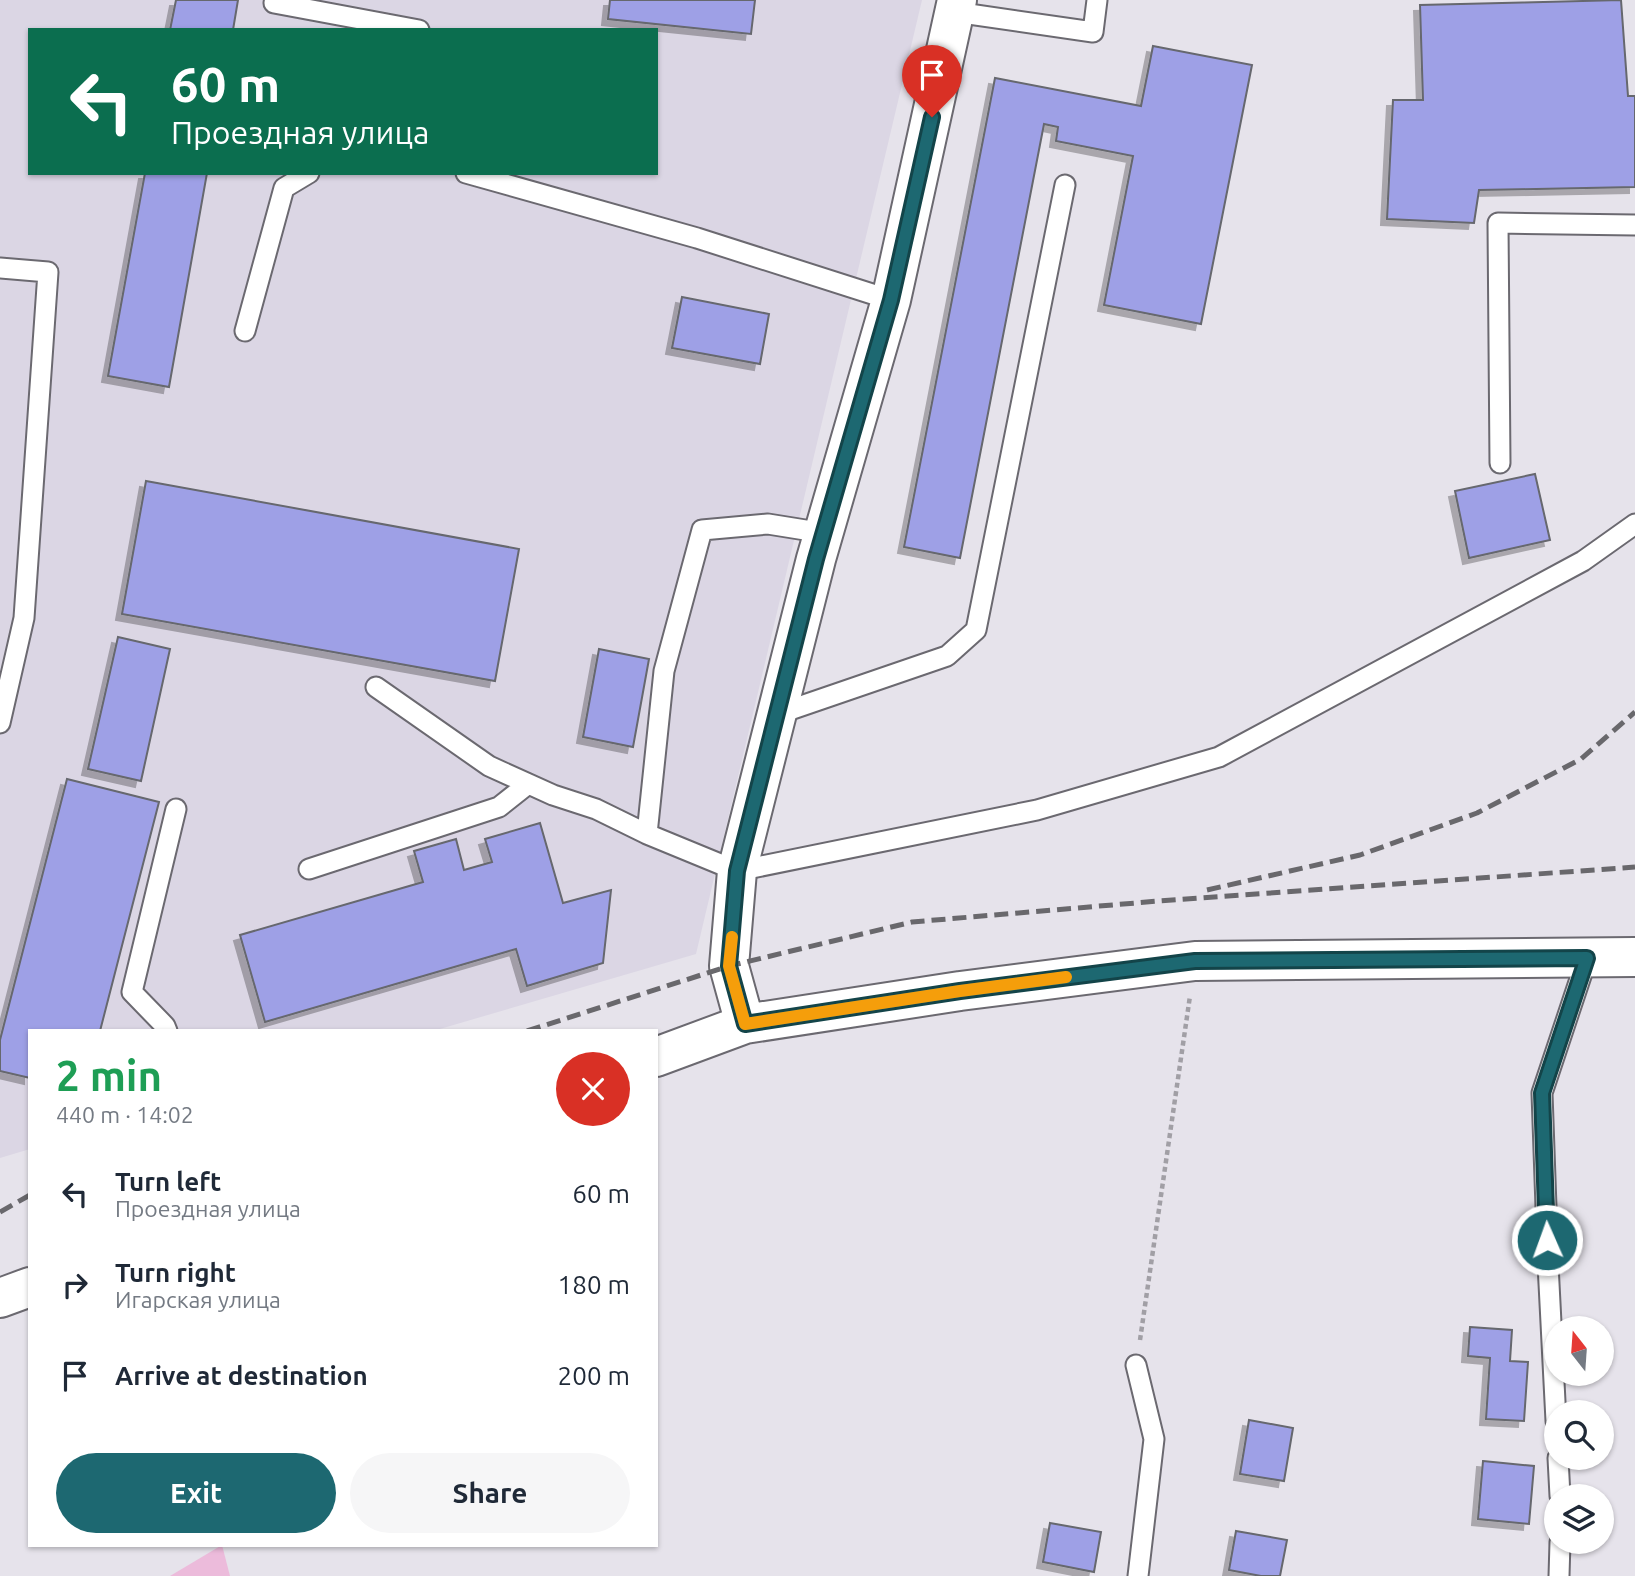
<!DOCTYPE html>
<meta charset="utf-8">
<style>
body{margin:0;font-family:Ubuntu,sans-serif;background:#f6f6f7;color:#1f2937;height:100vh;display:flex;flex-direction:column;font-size:26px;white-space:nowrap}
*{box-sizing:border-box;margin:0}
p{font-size:23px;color:#747a83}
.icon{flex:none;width:38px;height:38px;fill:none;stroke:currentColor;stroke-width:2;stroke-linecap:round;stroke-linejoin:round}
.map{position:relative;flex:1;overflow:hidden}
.details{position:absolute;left:28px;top:1029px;width:630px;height:518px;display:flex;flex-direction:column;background:#fff;border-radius:0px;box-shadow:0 2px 5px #0004}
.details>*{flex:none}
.banner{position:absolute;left:28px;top:28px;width:630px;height:147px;border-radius:0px;box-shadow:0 2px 5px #0004;background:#0b6e4f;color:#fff;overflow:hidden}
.needle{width:46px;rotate:343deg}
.buttons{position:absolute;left:1544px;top:1316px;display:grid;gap:14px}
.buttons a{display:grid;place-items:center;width:70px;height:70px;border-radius:50%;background:#fff;box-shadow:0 2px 5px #0004;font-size:35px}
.pin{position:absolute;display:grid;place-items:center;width:60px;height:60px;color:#fff;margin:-72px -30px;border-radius:50% 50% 50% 0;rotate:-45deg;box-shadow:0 0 7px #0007}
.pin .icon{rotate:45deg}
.me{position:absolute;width:77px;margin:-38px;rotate:358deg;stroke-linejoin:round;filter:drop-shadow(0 0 5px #0008)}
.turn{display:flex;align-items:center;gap:24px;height:147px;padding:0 28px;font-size:32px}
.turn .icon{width:91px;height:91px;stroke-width:2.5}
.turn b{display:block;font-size:49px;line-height:60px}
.round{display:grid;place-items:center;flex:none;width:74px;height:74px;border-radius:37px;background:#f6f6f7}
.overview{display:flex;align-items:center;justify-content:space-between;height:119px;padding:0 28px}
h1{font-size:42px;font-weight:700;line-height:52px;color:#1e9e55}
.primary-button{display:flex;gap:14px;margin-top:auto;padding:14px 28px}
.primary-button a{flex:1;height:80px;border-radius:42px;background:#1d6871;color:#fff;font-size:28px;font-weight:700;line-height:80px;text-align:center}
.primary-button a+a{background:#f6f6f7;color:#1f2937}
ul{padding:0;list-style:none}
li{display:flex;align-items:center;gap:21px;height:91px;padding:0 28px}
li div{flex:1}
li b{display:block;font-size:26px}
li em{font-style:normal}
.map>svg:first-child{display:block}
.built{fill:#dbd6e4;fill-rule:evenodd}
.green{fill:#ecbbdb}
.building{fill:#9ea0e6;stroke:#66676e;stroke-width:2;filter:url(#shadow)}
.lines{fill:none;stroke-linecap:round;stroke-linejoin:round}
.service-casing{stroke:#6b6970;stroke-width:23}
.minor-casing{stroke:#6b6970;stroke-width:42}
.path{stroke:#a19fa5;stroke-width:4.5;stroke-dasharray:5 3.5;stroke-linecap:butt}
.service{stroke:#fff;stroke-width:19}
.minor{stroke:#fff;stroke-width:38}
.rail{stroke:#69686c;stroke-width:5;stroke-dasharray:14 7;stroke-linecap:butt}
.route-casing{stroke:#134449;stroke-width:18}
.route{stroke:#1d6871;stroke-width:12}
.slow{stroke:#f59e0b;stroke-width:12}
</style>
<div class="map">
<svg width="1635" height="1576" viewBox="0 0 1635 1576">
<defs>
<filter id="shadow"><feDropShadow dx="-6" dy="6" stdDeviation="0" flood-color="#0004"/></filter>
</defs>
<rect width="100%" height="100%" fill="#e6e3eb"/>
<path class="built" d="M0 0H922L696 954 433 1031H30V1149L0 1158ZM30 30H656V173H30Z"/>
<path class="green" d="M222 1545 230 1576H170Z"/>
<path class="building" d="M176 0H238L233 30H170Z
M610 0H755L751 34 608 19Z
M1621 0 1628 96H1635V187L1479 190 1474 223 1387 219 1393 100H1423L1420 5Z
M1153 46 1252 65 1201 324 1104 305 1133 156 1056 141 1058 127 1044 124 960 558 904 547 995 78 1141 106Z
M145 173H207L169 387 108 376Z
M682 297 769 314 760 364 672 348Z
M1535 474 1550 540 1469 558 1455 491Z
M146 481 519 549 495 681 122 614Z
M118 637 170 649 141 781 88 769Z
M599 649 649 659 633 747 583 737Z
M67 779 159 802 100 1031H30V1078L0 1071V1040Z
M540 823 563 903 611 890 603 963 527 986 516 949 265 1022 240 935 423 882 414 851 456 839 464 870 492 862 485 839Z
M1470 1327 1512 1330 1510 1361 1528 1362 1524 1421 1486 1419 1490 1358 1468 1356Z
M1249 1420 1293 1428 1284 1481 1240 1474Z
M1483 1461 1534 1466 1529 1524 1478 1519Z
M1050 1523 1101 1532 1094 1572 1043 1562Z
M1236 1531 1287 1540 1280 1576H1261L1229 1570Z"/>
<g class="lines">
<defs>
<path id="service" d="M274 3 419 30
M955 12 1093 32 1097 0
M466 173 697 238 891 300
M0 268 48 272 24 618 0 723
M245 331 284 188 309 173
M1500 463 1498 223 1635 225
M824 533 768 524 702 530 664 671 647 834 737 871 1037 810 1219 757 1583 561 1635 524
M376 687 489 766 553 795 596 809 647 834
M775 715 947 656 976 630 1065 185
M309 869 499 807 528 784
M167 1031 165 1026 132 992 176 809
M1136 1365 1154 1439 1138 1576
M1556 1421 1548 1264 1542 1093 1587 958
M1558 1458 1560 1496
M1559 1576 1560 1542"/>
<path id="minor" d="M745 1024 729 966 737 871 816 559 891 300 957 0
M656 1057 745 1024 960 991 1195 961 1635 957
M0 1298 30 1287"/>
</defs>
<use href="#service" class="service-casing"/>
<use href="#minor" class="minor-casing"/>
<path class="path" d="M1140 1340 1190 996"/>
<use href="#service" class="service"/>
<use href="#minor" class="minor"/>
<path class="rail" d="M1207 890 1360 855 1477 813 1581 759 1635 712
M527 1031 729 966 912 922 1159 901 1635 867
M0 1212 30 1195"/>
</g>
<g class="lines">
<defs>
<path id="route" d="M932 117 891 300 816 559 737 871 729 966 745 1024 960 991 1195 961 1587 958 1542 1093 1547 1240"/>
</defs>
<use href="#route" class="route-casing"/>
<use href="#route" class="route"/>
<path class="slow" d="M732 937 729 966 745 1024 960 991 1066 977"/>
</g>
</svg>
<div class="buttons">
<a><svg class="needle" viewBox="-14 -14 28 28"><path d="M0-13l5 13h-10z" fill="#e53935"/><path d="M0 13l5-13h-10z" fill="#747a83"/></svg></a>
<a><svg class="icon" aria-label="search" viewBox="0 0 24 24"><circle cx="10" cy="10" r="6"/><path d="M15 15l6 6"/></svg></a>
<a><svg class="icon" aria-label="layers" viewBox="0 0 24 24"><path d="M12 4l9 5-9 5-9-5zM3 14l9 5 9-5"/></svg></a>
</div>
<div class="pin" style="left:932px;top:117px;background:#d93025"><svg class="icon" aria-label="arrive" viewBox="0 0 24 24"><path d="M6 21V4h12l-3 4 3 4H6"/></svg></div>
<svg class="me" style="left:1547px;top:1240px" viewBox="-20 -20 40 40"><circle r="17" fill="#1d6871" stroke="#fff" stroke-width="3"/><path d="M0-11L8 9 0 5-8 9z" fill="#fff"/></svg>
<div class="banner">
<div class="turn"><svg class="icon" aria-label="left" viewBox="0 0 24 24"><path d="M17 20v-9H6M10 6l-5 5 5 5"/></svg><div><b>60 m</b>Проездная улица</div></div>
</div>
<section class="details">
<div class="overview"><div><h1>2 min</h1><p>440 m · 14:02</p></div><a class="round" style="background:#d93025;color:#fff"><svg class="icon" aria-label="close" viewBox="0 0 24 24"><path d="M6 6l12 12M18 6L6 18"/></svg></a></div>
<ul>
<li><svg class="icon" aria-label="left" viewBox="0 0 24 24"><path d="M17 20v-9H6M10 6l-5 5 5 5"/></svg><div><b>Turn left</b><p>Проездная улица</p></div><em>60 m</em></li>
<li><svg class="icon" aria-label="right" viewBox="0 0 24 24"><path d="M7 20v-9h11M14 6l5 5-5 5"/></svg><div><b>Turn right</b><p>Игарская улица</p></div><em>180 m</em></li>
<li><svg class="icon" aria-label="arrive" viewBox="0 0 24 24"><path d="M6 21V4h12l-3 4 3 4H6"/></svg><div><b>Arrive at destination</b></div><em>200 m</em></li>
</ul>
<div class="primary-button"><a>Exit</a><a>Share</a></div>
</section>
</div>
